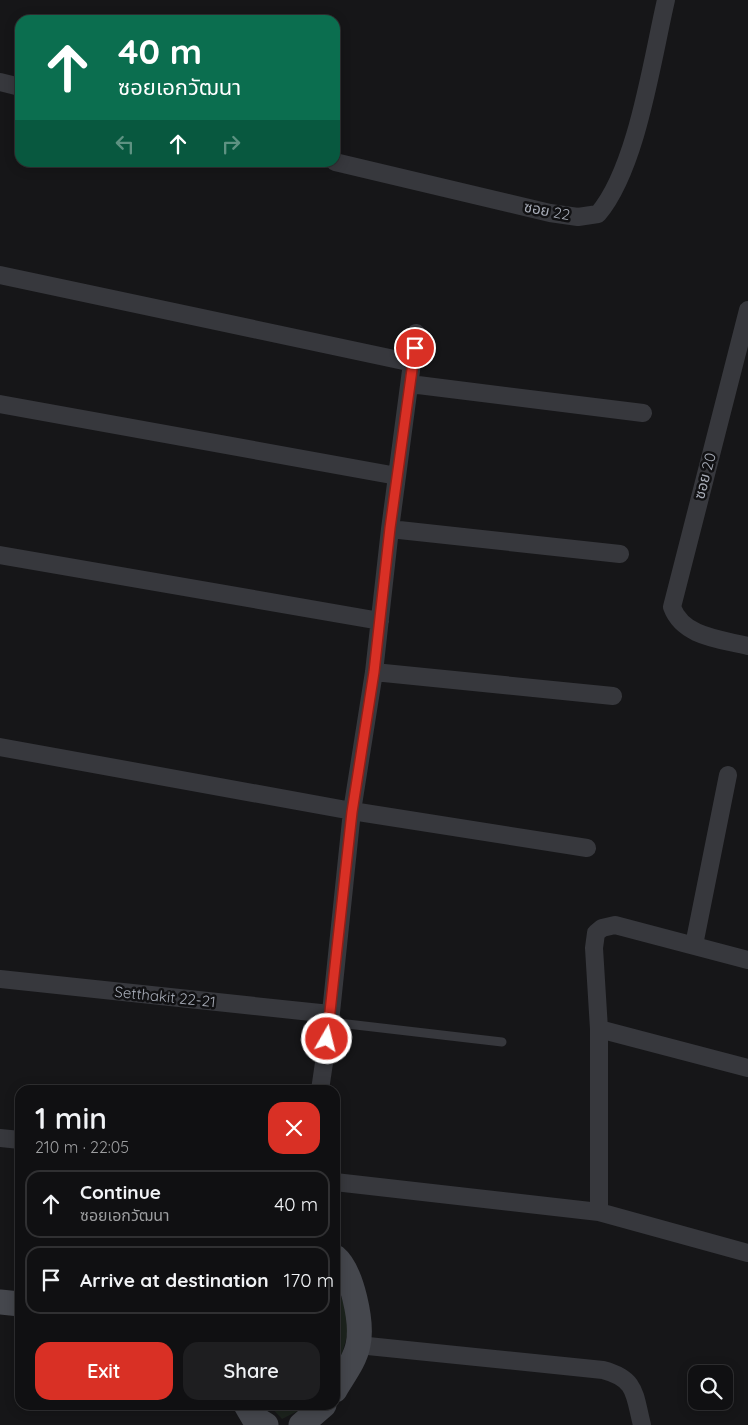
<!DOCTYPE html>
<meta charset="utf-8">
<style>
body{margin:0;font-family:Quicksand,"Noto Sans Thai",sans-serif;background:#1e1e20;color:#f1f3f6;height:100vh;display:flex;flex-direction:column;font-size:19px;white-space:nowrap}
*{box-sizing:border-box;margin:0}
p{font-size:16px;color:#9c9d9f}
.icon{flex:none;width:28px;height:28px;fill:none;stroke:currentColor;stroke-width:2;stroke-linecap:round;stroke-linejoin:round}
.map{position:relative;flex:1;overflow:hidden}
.details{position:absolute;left:15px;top:1085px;width:325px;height:325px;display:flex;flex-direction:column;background:#101012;border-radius:15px;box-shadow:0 2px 12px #0003,0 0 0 1px #303032}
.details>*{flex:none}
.hud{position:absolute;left:15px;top:15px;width:325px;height:152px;border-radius:15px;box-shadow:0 2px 12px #0003,0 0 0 1px #303032;background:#0b6e4f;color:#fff;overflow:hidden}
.controls{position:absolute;left:688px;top:1365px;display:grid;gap:10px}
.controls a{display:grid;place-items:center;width:45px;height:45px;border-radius:10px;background:#101012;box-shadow:0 2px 12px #0003,0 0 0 1px #303032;font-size:25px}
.pin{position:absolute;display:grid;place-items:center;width:42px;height:42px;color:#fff;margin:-21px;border:2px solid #fff;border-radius:50%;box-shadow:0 1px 5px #0007}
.me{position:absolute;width:55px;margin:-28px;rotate:8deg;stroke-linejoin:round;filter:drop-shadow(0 0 4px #0008)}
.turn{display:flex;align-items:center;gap:18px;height:105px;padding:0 20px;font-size:22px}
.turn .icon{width:65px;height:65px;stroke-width:2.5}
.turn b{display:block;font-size:35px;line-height:42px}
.lanes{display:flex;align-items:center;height:48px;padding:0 20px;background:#0003;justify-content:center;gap:25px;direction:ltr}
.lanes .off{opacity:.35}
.round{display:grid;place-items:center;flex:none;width:52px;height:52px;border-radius:15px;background:#1e1e20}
.overview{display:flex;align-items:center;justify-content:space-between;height:85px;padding:0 20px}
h1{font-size:30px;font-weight:600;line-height:38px}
.cta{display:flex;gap:10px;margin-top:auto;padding:10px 20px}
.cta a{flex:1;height:58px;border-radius:15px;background:#d93025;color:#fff;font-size:20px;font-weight:600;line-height:58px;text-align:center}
.cta a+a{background:#1e1e20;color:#f1f3f6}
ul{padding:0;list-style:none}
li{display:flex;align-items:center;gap:15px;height:68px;margin:0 10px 8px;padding:0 10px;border:2px solid #303032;border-radius:15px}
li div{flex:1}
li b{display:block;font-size:19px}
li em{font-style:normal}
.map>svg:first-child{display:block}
.green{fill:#1c231d}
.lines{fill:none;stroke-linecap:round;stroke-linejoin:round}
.lane{stroke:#37383d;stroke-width:9}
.street{stroke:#37383d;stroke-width:18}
.secondary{stroke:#45474d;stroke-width:25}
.route-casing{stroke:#8d1f18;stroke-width:12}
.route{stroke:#d93025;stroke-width:9}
.labels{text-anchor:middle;stroke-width:5;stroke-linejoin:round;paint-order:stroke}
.street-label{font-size:15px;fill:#a8adb8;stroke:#111113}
</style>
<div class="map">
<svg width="748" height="1425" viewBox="0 0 748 1425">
<rect width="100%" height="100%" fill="#161618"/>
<path class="green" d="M335 1284C355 1321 349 1335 335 1372Z
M269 1405H310L282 1419Z"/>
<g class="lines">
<path class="lane" d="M330 1022 502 1042"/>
<path class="street" d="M0 82 20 87
M335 162 550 213 578 217 598 214C637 168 652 60 666 0
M0 275 413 363
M748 310 672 607C683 637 720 639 748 646
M410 384 643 413
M0 404 397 476
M390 529 620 554
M0 555 380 621
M374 672 613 696
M0 747 352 811 587 848
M694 945 728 775
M0 979 330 1014
M599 1029 748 1068
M320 1090 330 1022 352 811 374 672 390 529 416 333
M0 1138 20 1140
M335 1182 599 1212 748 1253
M599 1212V1029L594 948 596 933 602 928 615 925 748 960
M358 1345 603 1370C637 1379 634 1394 642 1425"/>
<path class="secondary" d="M335 1257C352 1271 363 1323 358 1345 355 1361 343 1376 335 1390
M0 1302 20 1304
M246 1405 253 1417 266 1425
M301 1425 324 1405"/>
</g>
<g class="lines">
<defs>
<path id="route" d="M327 1039 352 812 374 672 390 528 415 348"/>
</defs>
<use href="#route" class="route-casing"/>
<use href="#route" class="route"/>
</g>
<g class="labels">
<g class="street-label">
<text transform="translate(547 211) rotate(11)" y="5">ซอย 22</text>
<text transform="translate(705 476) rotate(-75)" y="5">ซอย 20</text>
<text transform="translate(165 997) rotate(6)" y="5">Setthakit 22-21</text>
</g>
</g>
</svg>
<div class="controls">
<a><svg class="icon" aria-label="search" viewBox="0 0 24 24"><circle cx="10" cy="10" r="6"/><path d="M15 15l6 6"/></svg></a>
</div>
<div class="pin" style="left:415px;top:348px;background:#d93025"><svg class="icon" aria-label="arrive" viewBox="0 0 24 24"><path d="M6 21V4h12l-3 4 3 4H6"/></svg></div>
<svg class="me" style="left:327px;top:1039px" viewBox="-20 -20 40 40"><circle r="17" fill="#d93025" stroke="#fff" stroke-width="3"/><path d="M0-11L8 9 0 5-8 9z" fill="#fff"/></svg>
<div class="hud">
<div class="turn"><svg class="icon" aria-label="ahead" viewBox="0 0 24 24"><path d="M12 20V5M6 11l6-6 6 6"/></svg><div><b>40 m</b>ซอยเอกวัฒนา</div></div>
<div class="lanes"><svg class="icon off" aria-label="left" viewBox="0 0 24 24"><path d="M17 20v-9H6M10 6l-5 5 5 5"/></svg><svg class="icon" aria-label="ahead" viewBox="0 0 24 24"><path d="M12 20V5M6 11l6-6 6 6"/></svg><svg class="icon off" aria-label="right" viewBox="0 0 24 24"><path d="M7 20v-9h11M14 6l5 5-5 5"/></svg></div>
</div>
<section class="details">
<div class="overview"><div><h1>1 min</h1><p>210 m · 22:05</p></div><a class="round" style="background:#d93025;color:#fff"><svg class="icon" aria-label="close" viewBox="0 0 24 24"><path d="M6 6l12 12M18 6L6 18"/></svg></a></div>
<ul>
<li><svg class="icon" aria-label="ahead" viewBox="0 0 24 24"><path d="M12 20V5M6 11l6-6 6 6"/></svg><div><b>Continue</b><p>ซอยเอกวัฒนา</p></div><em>40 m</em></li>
<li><svg class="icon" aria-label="arrive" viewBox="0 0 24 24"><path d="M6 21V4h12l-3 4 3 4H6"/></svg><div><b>Arrive at destination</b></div><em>170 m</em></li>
</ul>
<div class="cta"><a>Exit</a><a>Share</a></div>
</section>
</div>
